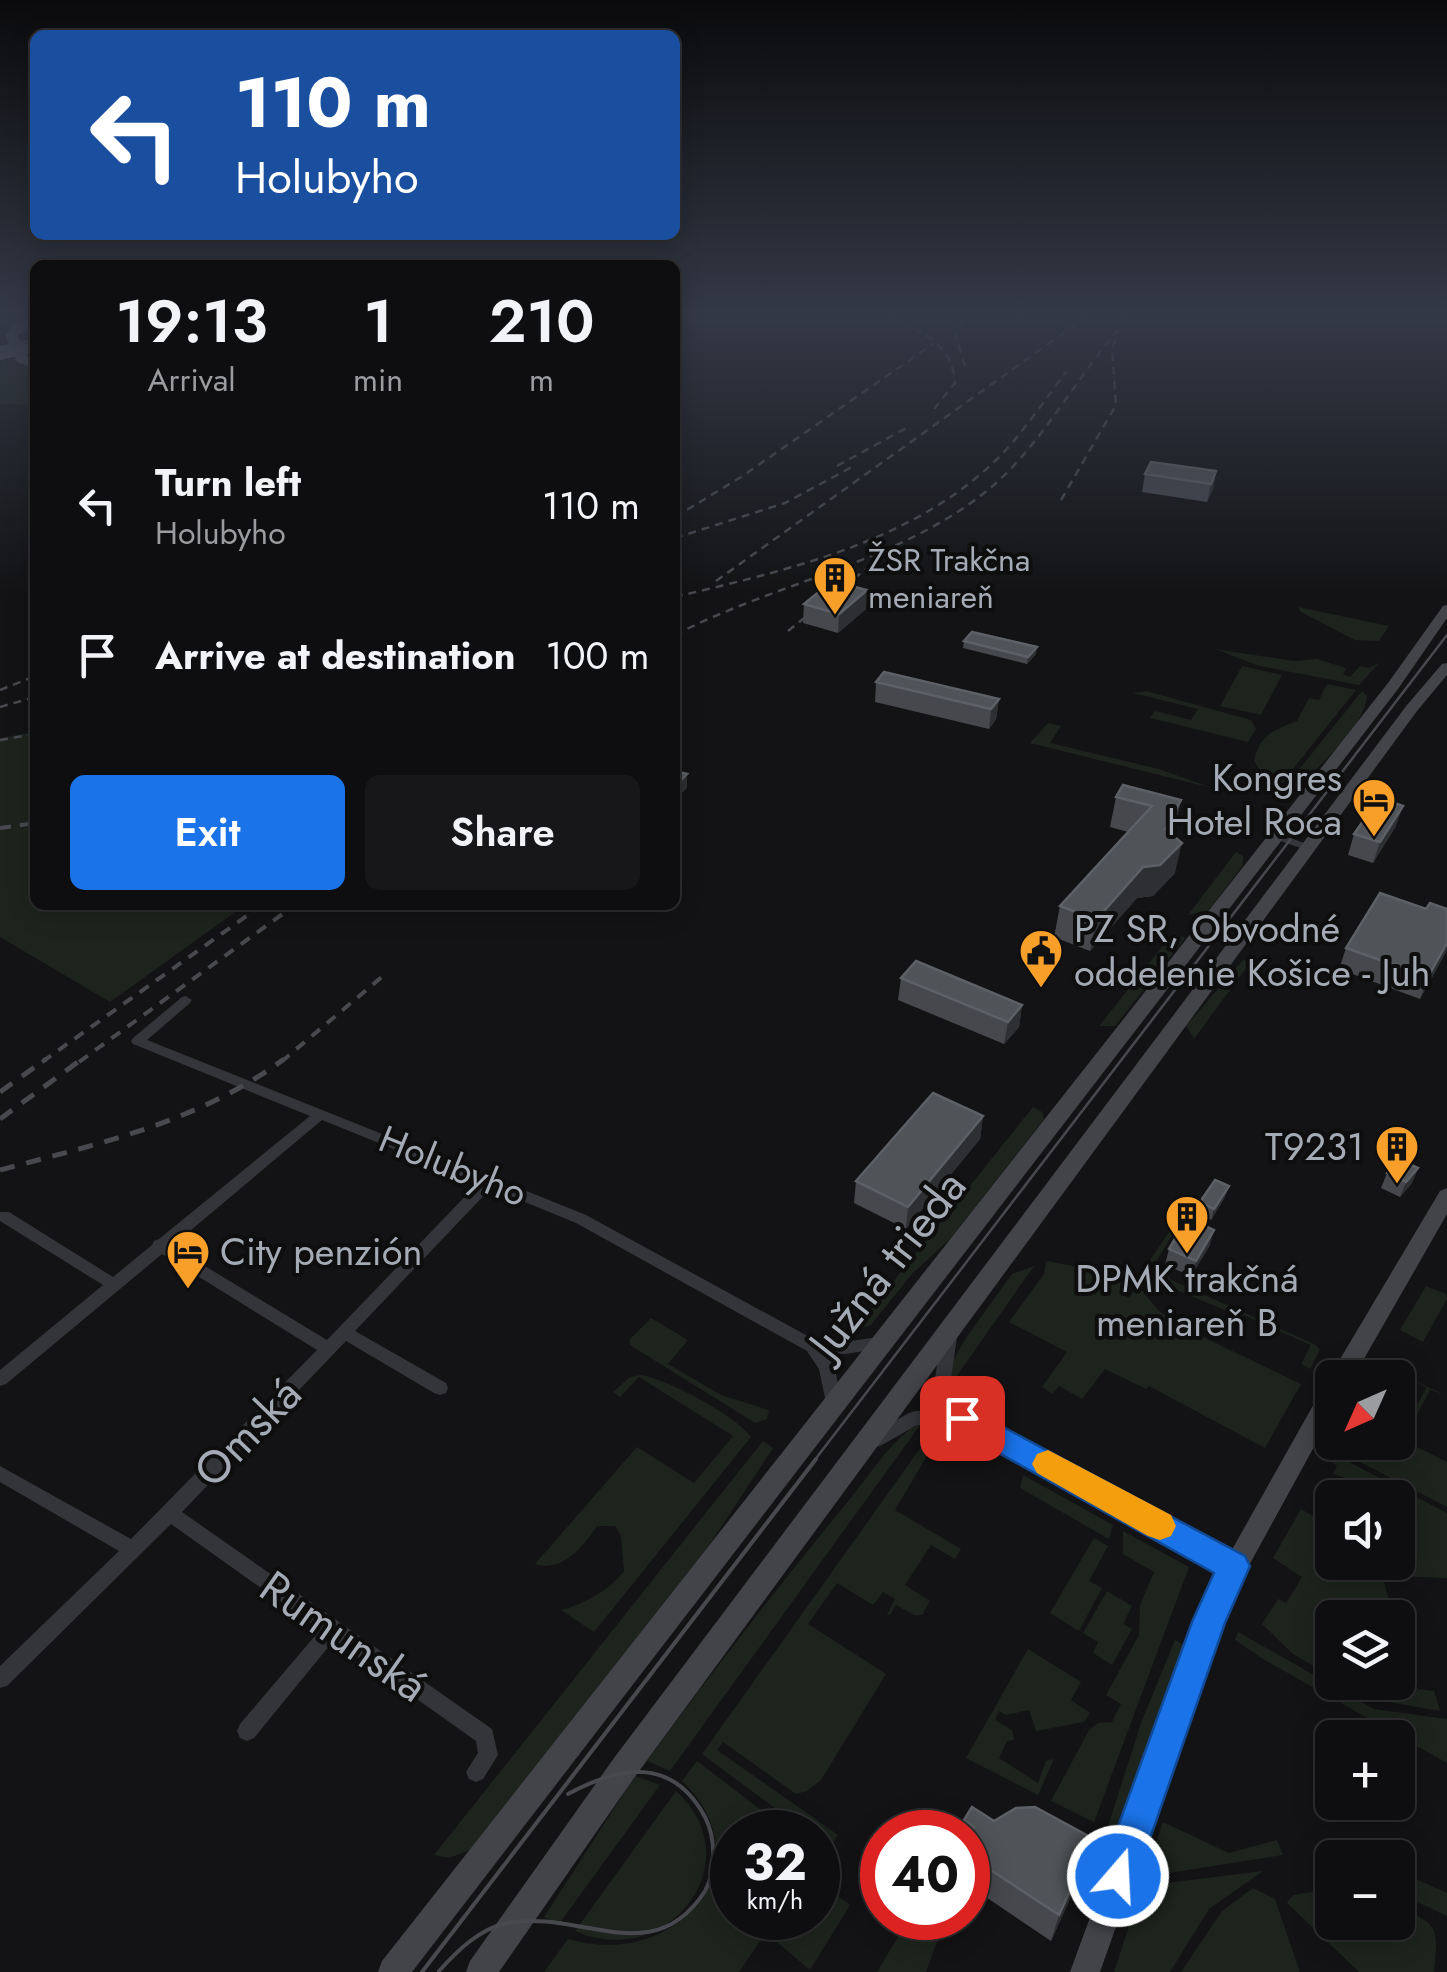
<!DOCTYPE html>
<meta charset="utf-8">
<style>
body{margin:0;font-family:Jost,sans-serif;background:#171719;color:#f1f3f6;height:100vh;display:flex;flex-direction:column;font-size:38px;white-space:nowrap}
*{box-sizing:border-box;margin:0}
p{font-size:32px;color:#9b9c9f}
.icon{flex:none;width:55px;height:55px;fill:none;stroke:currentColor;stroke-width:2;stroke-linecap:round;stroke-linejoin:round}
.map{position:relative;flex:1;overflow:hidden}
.details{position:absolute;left:30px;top:260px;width:650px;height:650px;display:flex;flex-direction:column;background:#0e0e10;border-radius:15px;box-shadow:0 5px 25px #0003,0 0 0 2px #2e2e30}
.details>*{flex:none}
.guide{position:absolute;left:30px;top:30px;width:650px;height:210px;border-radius:15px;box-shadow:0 5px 25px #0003,0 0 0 2px #2e2e30;background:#1a4fa0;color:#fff;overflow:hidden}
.needle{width:65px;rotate:225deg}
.controls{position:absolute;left:1315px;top:1360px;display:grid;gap:20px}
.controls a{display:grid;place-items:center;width:100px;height:100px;border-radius:15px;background:#0e0e10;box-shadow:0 5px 25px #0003,0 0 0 2px #2e2e30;font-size:50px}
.speed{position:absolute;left:710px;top:1810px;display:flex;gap:20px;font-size:50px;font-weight:700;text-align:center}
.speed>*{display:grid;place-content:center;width:130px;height:130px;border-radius:50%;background:#0e0e10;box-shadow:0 5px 25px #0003,0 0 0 2px #2e2e30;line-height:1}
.speed small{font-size:25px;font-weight:400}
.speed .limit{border:15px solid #d22;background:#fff;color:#111}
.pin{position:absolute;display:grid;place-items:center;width:85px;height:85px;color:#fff;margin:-42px;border-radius:20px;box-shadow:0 5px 15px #0006}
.me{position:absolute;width:110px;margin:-55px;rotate:19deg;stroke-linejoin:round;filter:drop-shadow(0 0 8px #0008)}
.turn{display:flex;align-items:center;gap:35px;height:210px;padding:0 40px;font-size:45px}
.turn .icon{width:130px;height:130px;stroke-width:2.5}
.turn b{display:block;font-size:70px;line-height:85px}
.eta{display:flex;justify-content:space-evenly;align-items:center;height:170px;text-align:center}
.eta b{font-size:60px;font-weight:600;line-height:70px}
.button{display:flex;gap:20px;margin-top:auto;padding:20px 40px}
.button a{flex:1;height:115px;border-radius:15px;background:#1a73e8;color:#fff;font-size:40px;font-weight:600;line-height:115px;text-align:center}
.button a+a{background:#171719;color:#f1f3f6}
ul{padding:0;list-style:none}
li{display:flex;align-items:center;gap:30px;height:150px;padding:0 40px}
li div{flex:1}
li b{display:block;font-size:38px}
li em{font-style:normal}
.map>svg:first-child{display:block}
.green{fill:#1d241d}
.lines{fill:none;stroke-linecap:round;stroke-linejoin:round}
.street{fill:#34353a;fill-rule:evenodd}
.secondary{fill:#42444a;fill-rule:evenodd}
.highway{fill:#60646b;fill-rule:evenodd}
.tram-far1{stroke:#47494f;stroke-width:2.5}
.tram{stroke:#47494f;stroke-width:4}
.rail-far2{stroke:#47494f;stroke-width:2.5;stroke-dasharray:8 6;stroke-linecap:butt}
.rail-far1{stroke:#47494f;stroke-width:4;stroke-dasharray:11 9;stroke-linecap:butt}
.rail{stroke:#47494f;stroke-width:5;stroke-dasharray:15 12;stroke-linecap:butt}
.highway-bridge{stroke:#60646b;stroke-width:14}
.wall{fill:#46484d}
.shaded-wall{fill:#2d2f32}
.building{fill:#505358;stroke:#5d6167;stroke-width:2.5}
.route{fill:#1a73e8;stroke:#114b97;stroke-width:2.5}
.slow{fill:#f59e0b}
.labels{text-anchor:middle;stroke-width:8;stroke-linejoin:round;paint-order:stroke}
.far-poi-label{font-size:32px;fill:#a4abb5;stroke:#0e0e0f;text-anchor:start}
.poi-label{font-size:38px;fill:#a4abb5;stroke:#0e0e0f;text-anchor:end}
.street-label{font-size:38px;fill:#a4abb5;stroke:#0e0e0f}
.near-street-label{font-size:45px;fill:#a4abb5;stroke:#0e0e0f}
</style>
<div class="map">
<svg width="1447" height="1972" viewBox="0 0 1447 1972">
<rect width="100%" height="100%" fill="#131315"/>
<path class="green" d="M21 357 35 364V405L0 404V361Z
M1298 607 1389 626 1379 641 1355 640 1301 612Z
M1215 649 1294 661 1317 659 1343 667 1346 669 1343 674 1350 677 1360 666 1369 668 1379 663 1359 685 1259 666Z
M1242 666 1282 675 1261 715 1220 706Z
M1327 684 1356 690 1281 784 1263 775 1254 761C1260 734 1273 731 1297 721L1309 698 1319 700Z
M1146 691 1251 720 1256 729 1248 742 1150 718 1155 711 1191 720 1198 709 1133 693Z
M1362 691 1367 696C1365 726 1319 766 1298 787H1285Z
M1048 723 1061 726 1050 743 1159 769 1212 788 1030 743Z
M35 732V905H245L110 1002 0 937V738Z
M1236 852 1243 856V865L1209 910 1188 915Z
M1173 933 1185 938 1115 1026H1099Z
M1244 959 1249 964 1194 1039 1186 1026Z
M1033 1107 1042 1112 1044 1119 950 1239 912 1274 870 1326 862 1327 861 1322Z
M1183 1223 1229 1243 1191 1227 1176 1229 1157 1260 1171 1280 1316 1345 1320 1350 1310 1369 1301 1364 1311 1345 1244 1315 1241 1321 1232 1313 1150 1279 1146 1266 1174 1225Z
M1046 1261 1130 1276 1132 1279 1123 1295 1129 1298 1138 1286 1159 1311 1180 1326 1301 1384 1265 1448 1149 1386 1146 1389 1105 1369 1082 1399 1059 1386 1052 1394 1042 1387 1067 1352 1009 1322 1044 1274Z
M1034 1266 949 1387 950 1365 968 1335 1012 1274Z
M1426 1286 1446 1294 1447 1299 1423 1342 1400 1330Z
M651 1318 688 1340 668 1364 721 1395 769 1410 767 1419 755 1423 630 1345 629 1340Z
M641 1375C667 1379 737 1416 751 1437L594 1632 561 1610C583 1605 611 1589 624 1571L621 1536 615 1526H597C583 1547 562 1573 535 1564L637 1447 694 1483 733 1436 639 1377 620 1397 613 1392 630 1377Z
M1415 1381 1443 1394 1430 1390 1403 1440 1447 1462V1507L1335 1449 1338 1443 1398 1442 1426 1388Z
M923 1421 670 1771 647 1761C711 1673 776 1589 845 1505 871 1475 888 1441 923 1421Z
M941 1427 952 1429 963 1439 961 1442 941 1432 895 1510 961 1549 955 1559 931 1545 905 1585 930 1601 922 1615H914L896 1605 890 1615 887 1614 895 1599 883 1592 873 1605 837 1583 808 1624 886 1674 821 1780 807 1791 796 1794 723 1742 717 1750 838 1835 829 1848 818 1840V1832H807L702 1754 931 1433Z
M763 1441 773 1448 710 1544 470 1850 449 1858 434 1855Z
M1332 1453 1447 1513V1578L1394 1576 1391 1570 1370 1569 1381 1572 1394 1617 1332 1618V1677L1293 1654 1262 1624 1278 1599 1286 1603 1302 1577 1273 1558 1301 1509 1332 1527V1562H1398V1498C1376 1498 1356 1480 1333 1474L1337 1466 1328 1460Z
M1023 1475 1113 1525 1109 1539 1020 1488Z
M1123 1531 1189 1567 1094 1822 1051 1801 1089 1730 1098 1723 1112 1722 1121 1704 1106 1695 1139 1635 1140 1605 1154 1572 1123 1554Z
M1094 1538 1108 1546 1089 1581 1102 1588 1079 1631 1050 1613Z
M1107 1591 1132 1606 1123 1624 1132 1629 1112 1665 1093 1653 1098 1642 1083 1633Z
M1238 1632 1374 1709 1447 1719V1763L1263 1659 1235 1640Z
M1175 1640 1184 1645 1113 1839 1103 1842 1141 1723Z
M1028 1649 1081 1682 1071 1700 1090 1713 1084 1722 1036 1731 1029 1710 1006 1715 999 1711 995 1720 1012 1730 1014 1740 1007 1741 999 1758 1038 1783 1046 1761 1054 1759 1038 1795 966 1758Z
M1398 1670 1418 1689 1434 1691 1440 1711 1377 1700 1343 1683 1398 1682Z
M697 1761 790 1832H732V1918H776L739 1972H544L568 1939C679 1972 767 1861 682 1781Z
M635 1776 660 1785 559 1924 544 1917Z
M676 1791C753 1860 669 1972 575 1931Z
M1163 1822 1229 1853 1277 1840 1283 1855 1162 1874 1147 1870Z
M1263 1871 1209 1909 1170 1972H1114L1142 1886Z
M1398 1871 1447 1893V1916L1398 1893Z
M819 1881 850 1905 810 1970 778 1943 795 1918H818Z
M1253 1888 1275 1899 1300 1972H1181L1222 1911Z
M1332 1889V1922H1398V1907C1440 1925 1438 1927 1434 1972H1359L1287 1903 1293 1895Z
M899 1918H932L943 1925 926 1972H877L905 1925Z"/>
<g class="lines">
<path class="street" d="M1276 833 1313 846 1315 848 1309 851 1272 838 1270 836Z
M186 996 192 1000 190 1003 147 1040 487 1176H495L497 1179 586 1215 815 1340 845 1342 884 1336 890 1337 892 1342 890 1347 884 1348 845 1354 826 1353 835 1368 841 1403 839 1408 833 1410 827 1408 819 1369 807 1351 576 1223 491 1188 355 1331 446 1383 448 1388 446 1393 440 1395 434 1393 346 1341 182 1512 492 1729 498 1755 483 1779 476 1782 469 1779 466 1772 478 1753 476 1741 334 1640 254 1738 247 1741 240 1738 237 1731 240 1724 320 1630 171 1524 7 1686 0 1688V1666L119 1551 0 1482V1466L131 1539 317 1350 162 1254 6 1384 0 1386V1370L103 1285 0 1221V1212H9L113 1277 152 1245 154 1241 159 1239 310 1116 133 1044 131 1041 133 1038 182 997ZM322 1120 478 1183 327 1340 172 1246Z
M949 1331 955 1332 957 1337 950 1385 968 1413 1240 1560 1243 1566 1240 1572 1234 1574 1228 1572 960 1425H917L882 1445 876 1447 870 1445 868 1440 870 1435 909 1413 915 1411H949L934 1386 941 1337 943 1332Z"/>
<path class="secondary" d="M1447 605V618L1398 689 412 1972H378L382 1961 1388 683 1443 606Z
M1447 663V675L1417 711 634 1778 499 1972H466L470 1961 614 1758 1407 705 1442 664Z
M1447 1188V1214L1353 1378H1332V1414L1235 1591 1100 1972H1070L1211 1587 1324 1386 1332 1384 1330 1378 1333 1371 1440 1191Z"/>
<path class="highway" d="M28 317H35V323L18 335 27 356 35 359V368L17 362 5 335 16 322Z"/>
<path class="tram-far1" d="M814 1461 1447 635"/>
<path class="tram" d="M439 1971C457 1951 479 1929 507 1923 581 1909 653 1972 705 1891 716 1871 716 1838 705 1817 672 1756 620 1766 568 1794
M422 1972 816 1459"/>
<path class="rail-far2" d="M888 317C920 330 953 344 955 383L934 409
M965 366 955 333 966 317
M837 466 910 426
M1061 500 1116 405 1112 349 1118 331
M675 517 741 477 933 344
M675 538 785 503 852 467
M716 581 1086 317
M675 597C782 571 898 546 983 472 1016 444 1040 406 1066 372
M788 631 870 566
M675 635C773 584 890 564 979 497 1042 450 1076 373 1130 317
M0 690 35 676
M0 707 35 697
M0 740 35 734"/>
<path class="rail-far1" d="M0 828 35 823
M42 1062 262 905
M79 1062 295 905
M281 1062 383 976"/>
<path class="rail" d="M0 1092 46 1059
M0 1119 82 1059
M0 1170C101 1143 199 1122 284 1059"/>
<path class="highway-bridge" d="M0 353 31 346"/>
</g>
<path class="wall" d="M1216 471 1213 489 1207 502 1142 492 1145 474Z
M867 590 866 609 838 633 803 623 804 604Z
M964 641 1036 654 1027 664 963 648Z
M876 682 999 699 996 719 989 729 875 702Z
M1116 797 1181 800 1174 830 1172 835 1175 873 1153 896 1137 898 1090 951 1054 937 1060 906 1128 832 1110 827Z
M1396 826 1373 863 1348 855 1354 834Z
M1426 909H1447V950L1420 999 1339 969 1346 948Z
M901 978 1022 1005 1019 1027 1004 1044 898 1000Z
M983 1116 980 1139 906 1229 854 1203 856 1181Z
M1418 1168 1412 1183 1400 1197 1381 1188 1387 1173Z
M1225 1197 1211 1220 1197 1214 1200 1202Z
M1210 1245 1191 1276 1165 1265 1169 1249Z
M964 1820 994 1821 1085 1865 1051 1941 968 1885V1832H962Z"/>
<path class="shaded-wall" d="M1216 471 1213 489 1207 502 1211 484Z
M867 590 866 609 838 633 839 614Z
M1037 647 1036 654 1027 664 1028 657Z
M999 699 996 719 989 729 991 709Z
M687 774V788L677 798V784Z
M1181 800 1174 830 1158 860 1165 829Z
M1403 806 1396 826 1373 863 1380 842Z
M1182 843 1175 873 1153 896 1137 898 1090 951 1096 920 1143 867Z
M1447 943V950L1420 999 1428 977Z
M1022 1005 1019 1027 1004 1044 1008 1022Z
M983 1116 980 1139 906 1229 908 1207Z
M1418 1168 1412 1183 1400 1197 1406 1182Z
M1229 1186 1225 1197 1211 1220 1214 1209Z
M1214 1230 1210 1245 1191 1276 1196 1261Z
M1094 1839 1085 1865 1051 1941 1059 1915Z"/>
<path class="building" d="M1151 462 1216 471 1211 484 1145 474Z
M832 581 867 590 839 614 804 604Z
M972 632 1037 647 1028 657 964 641Z
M884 672 999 699 991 709 876 682Z
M675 771 687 774 677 784H675Z
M1123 785 1181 800 1165 829 1182 843 1160 865 1143 867 1096 920 1060 906 1152 806 1116 797Z
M1379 798 1403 806 1380 842 1354 834Z
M1380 893 1426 909 1430 903 1447 909V943L1428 977 1346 948Z
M916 961 1022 1005 1008 1022 901 978Z
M933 1093 983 1116 908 1207 856 1181Z
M1396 1158 1418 1168 1406 1182 1387 1173Z
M1215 1180 1229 1186 1214 1209 1200 1202Z
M1187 1218 1214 1230 1196 1261 1169 1249Z
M972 1807 994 1821 1016 1808 1035 1807 1094 1839 1059 1915 968 1855V1839L974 1827 964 1820Z"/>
<linearGradient id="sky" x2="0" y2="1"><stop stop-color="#0a0a0c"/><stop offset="0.53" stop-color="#333946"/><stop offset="1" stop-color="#333946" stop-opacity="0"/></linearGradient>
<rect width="1447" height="594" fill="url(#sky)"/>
<path class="route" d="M962 1405 1245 1556 1250 1566 1225 1623 1137 1876 1132 1889 1118 1894 1105 1889 1100 1876 1192 1622 1214 1573 952 1427 947 1418 952 1409Z"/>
<path class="slow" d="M1048 1450 1171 1515 1176 1526 1171 1536 1160 1540 1148 1536 1037 1473 1032 1464 1037 1454Z"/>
<defs>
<symbol id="building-pin" viewBox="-11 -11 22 30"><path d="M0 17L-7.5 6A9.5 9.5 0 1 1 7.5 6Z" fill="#f79f28" stroke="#0e0e0f"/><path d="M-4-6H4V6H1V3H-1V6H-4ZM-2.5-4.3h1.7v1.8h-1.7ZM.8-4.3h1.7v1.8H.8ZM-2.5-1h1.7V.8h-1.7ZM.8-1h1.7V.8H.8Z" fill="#111"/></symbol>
<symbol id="hotel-pin" viewBox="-11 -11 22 30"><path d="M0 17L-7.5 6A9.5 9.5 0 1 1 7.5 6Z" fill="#f79f28" stroke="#0e0e0f"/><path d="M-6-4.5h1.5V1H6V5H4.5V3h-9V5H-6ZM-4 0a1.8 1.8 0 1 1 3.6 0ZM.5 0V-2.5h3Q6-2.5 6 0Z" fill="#111"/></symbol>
<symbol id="civic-pin" viewBox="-11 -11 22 30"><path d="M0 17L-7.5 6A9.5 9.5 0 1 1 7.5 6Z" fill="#f79f28" stroke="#0e0e0f"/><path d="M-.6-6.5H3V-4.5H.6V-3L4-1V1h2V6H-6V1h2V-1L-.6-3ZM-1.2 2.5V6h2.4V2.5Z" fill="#111"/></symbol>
</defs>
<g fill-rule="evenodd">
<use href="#building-pin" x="810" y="553" width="50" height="68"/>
<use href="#hotel-pin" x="1349" y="775" width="50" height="68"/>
<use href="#civic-pin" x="1016" y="926" width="50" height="68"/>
<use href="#building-pin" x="1372" y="1122" width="50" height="68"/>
<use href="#building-pin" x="1162" y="1192" width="50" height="68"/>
<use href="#hotel-pin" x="163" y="1227" width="50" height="68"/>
</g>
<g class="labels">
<g class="far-poi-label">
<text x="868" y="571">ŽSR Trakčna<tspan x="868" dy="37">meniareň</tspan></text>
</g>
<g class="poi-label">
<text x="1342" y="791">Kongres<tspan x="1342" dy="44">Hotel Roca</tspan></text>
<text x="1074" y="942" text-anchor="start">PZ SR, Obvodné<tspan x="1074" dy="44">oddelenie Košice - Juh</tspan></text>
<text x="1364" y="1160">T9231</text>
<text x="220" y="1265" text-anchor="start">City penzión</text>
<text x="1187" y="1292" text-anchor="middle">DPMK trakčná<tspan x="1187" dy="44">meniareň B</tspan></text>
</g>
<g class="street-label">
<text transform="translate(453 1166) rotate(22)" y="13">Holubyho</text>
</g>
<g class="near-street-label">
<text transform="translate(887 1264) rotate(-52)" y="16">Južná trieda</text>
<text transform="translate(247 1432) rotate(-46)" y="16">Omská</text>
<text transform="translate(344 1636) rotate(35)" y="16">Rumunská</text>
</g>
</g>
</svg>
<div class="controls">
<a><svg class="needle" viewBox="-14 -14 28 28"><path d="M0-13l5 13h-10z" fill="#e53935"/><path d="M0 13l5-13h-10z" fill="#9b9c9f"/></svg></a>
<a><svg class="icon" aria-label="sound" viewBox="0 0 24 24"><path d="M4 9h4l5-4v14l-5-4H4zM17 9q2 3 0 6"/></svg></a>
<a><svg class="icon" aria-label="layers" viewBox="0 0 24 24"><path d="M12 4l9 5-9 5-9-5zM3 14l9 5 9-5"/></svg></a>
<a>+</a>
<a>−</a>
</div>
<div class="speed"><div>32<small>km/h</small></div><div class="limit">40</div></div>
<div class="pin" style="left:962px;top:1418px;background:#d93025"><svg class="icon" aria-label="arrive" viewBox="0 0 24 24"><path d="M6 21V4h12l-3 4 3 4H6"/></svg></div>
<svg class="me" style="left:1118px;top:1876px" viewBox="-20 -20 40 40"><circle r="17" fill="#1a73e8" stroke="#fff" stroke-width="3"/><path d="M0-11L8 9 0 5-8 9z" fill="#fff"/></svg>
<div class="guide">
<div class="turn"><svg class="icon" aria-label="left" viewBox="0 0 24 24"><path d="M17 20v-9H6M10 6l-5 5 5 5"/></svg><div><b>110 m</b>Holubyho</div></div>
</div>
<section class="details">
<div class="eta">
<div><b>19:13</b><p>Arrival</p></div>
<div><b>1</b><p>min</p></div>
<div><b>210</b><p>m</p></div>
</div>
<ul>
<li><svg class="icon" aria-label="left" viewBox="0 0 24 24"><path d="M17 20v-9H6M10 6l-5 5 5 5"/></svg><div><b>Turn left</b><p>Holubyho</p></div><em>110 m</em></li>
<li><svg class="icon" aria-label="arrive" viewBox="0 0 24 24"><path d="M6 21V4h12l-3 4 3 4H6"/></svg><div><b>Arrive at destination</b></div><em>100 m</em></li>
</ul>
<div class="button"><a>Exit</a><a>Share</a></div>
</section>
</div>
